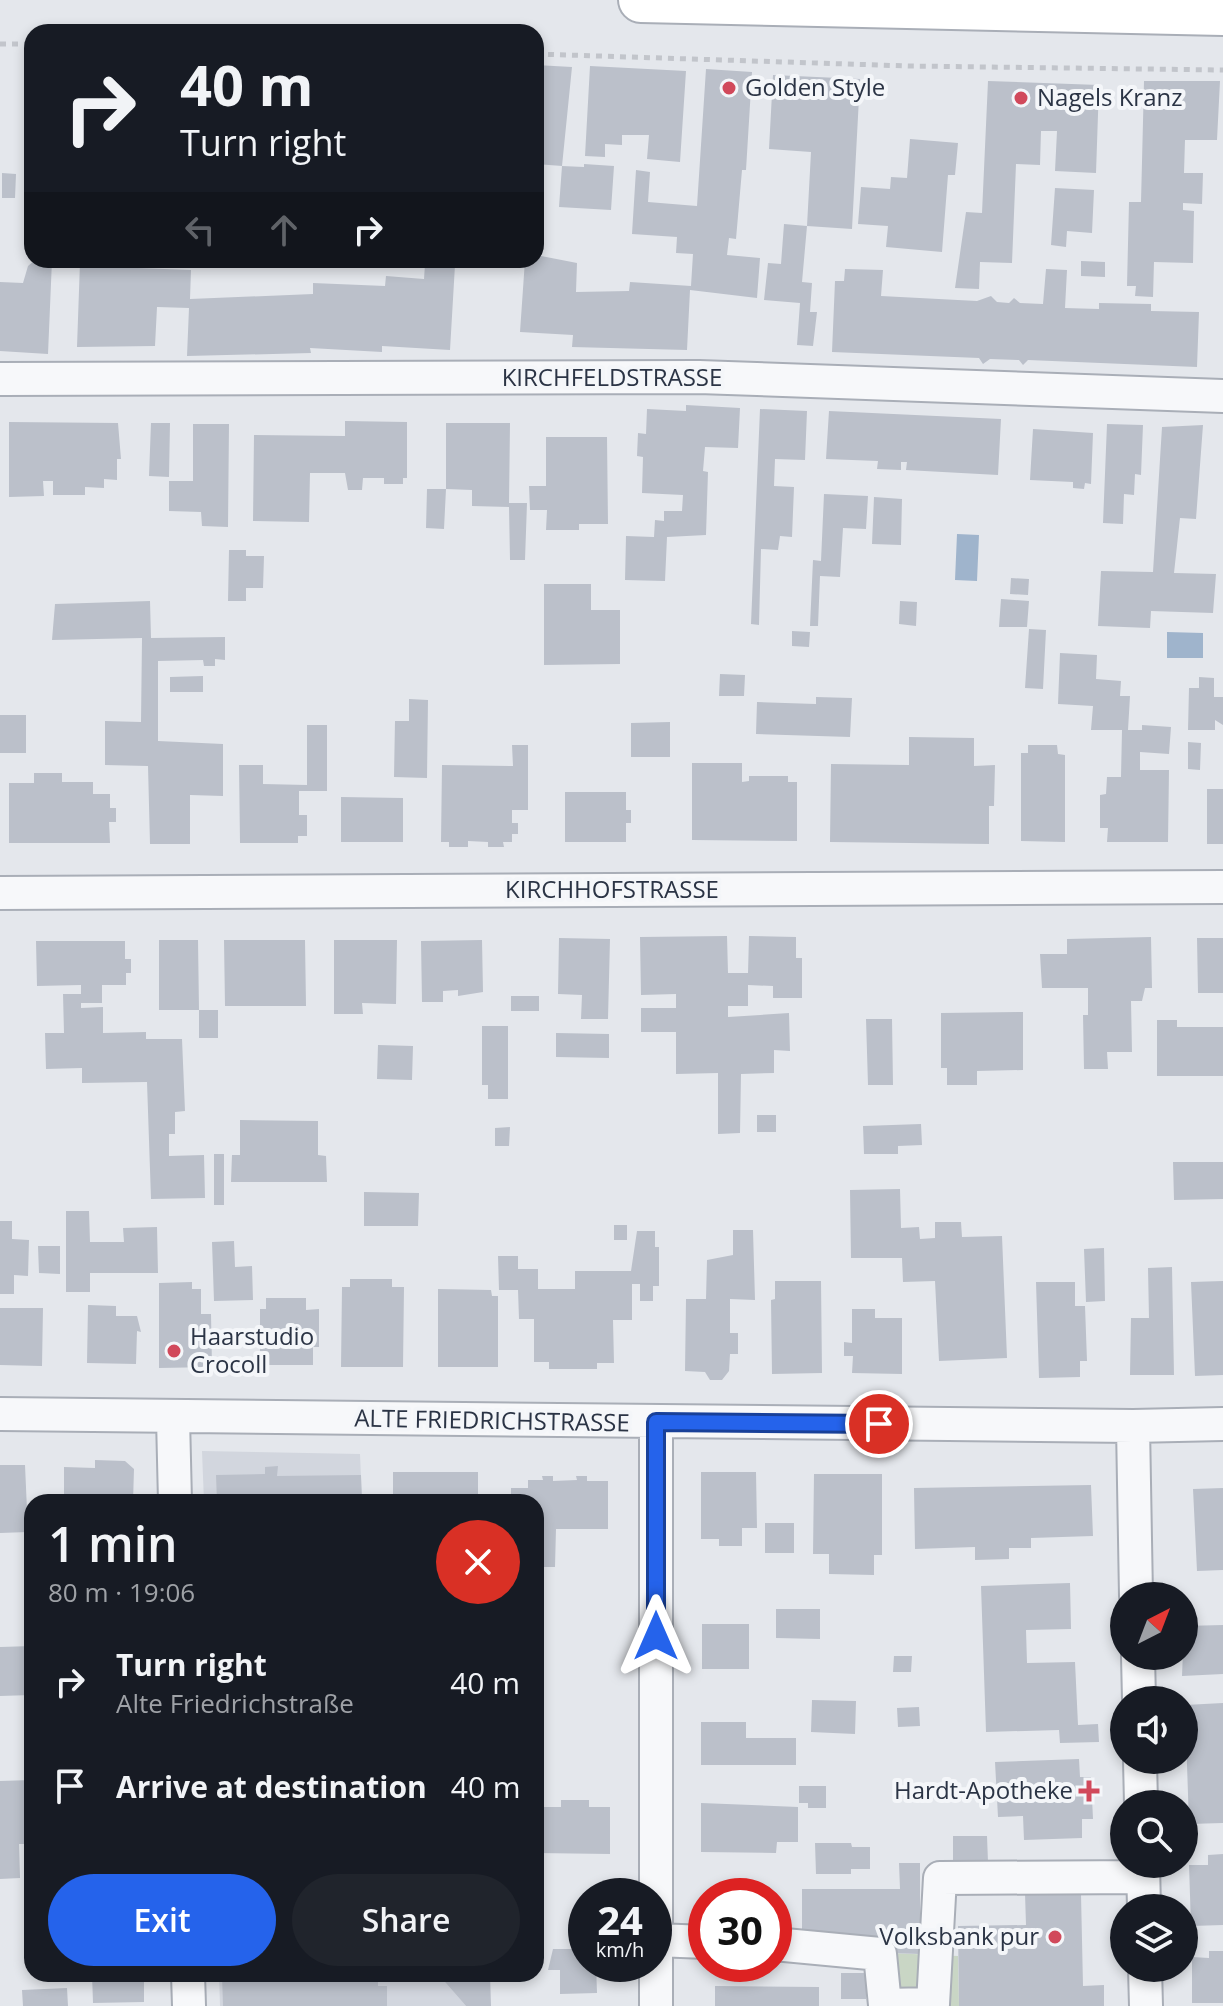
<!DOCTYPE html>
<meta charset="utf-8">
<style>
body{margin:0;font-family:"Open Sans",sans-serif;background:#20242c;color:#f1f3f6;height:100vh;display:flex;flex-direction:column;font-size:30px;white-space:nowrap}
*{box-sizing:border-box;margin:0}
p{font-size:26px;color:#9ea1a6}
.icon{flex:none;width:44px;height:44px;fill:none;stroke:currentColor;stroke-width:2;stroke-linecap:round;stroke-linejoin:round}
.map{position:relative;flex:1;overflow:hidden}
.drawer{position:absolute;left:24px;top:1494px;width:520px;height:488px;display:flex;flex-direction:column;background:#171b24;border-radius:24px;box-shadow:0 4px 12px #0003}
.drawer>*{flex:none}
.guide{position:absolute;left:24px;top:24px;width:520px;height:244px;border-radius:24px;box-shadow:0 4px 12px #0003;background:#171b24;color:#f1f3f6;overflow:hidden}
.needle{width:52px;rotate:42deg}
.controls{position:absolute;left:1110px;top:1582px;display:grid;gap:16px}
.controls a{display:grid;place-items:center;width:88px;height:88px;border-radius:50%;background:#171b24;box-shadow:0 4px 12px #0003;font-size:40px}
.speed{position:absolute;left:568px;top:1878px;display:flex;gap:16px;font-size:40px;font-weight:700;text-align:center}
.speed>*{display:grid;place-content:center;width:104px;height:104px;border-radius:50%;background:#171b24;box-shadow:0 4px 12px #0003;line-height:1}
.speed small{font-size:20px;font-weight:400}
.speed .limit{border:12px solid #d22;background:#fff;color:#111}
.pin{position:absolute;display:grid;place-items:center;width:68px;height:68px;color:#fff;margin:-34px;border:4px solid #fff;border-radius:50%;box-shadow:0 2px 8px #0007}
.me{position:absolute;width:88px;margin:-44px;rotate:0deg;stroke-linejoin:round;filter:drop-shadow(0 0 6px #0008)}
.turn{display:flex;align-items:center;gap:28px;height:168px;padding:0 24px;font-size:36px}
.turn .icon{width:104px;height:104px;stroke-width:2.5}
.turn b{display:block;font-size:56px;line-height:68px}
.lanes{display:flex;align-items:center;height:76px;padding:0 24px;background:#0003;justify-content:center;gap:40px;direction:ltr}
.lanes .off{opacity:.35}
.round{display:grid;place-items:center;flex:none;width:84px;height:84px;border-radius:42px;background:#20242c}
.headline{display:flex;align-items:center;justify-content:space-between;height:136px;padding:0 24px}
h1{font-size:48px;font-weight:600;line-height:60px}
.action{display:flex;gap:16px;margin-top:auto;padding:16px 24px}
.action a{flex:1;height:92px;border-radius:48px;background:#2563eb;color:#fff;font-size:32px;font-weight:600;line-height:92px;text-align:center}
.action a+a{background:#20242c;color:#f1f3f6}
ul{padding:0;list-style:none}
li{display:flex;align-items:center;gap:24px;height:104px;padding:0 24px}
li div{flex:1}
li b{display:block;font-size:30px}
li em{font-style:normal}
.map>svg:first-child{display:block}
.built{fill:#d2d6de}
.green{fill:#c9d6c5}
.water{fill:#9fb4cc}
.building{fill:#bbc0ca}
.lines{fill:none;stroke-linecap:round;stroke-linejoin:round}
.street-casing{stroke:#a9aeb7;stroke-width:36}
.secondary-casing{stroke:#a9aeb7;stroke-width:48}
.path{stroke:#c2c5cb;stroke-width:5;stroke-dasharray:6 6;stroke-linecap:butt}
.street{stroke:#f7f8fa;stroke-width:32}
.secondary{stroke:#fff;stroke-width:44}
.route-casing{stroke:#184099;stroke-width:20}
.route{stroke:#2563eb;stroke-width:14}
.poi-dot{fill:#d1495b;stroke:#f4f6f9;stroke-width:3}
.labels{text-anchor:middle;stroke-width:8;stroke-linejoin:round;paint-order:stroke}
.poi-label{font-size:24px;fill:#2b3445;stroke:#f4f6f9;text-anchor:start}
.street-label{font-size:24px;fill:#2b3445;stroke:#f4f6f9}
</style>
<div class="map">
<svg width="1223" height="2006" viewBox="0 0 1223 2006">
<rect width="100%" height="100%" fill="#e4e7ec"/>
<path class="built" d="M202 1451 360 1454 362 1502H204Z
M219 1974H438L466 2006H220Z"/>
<path class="green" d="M889 1953 958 1956 959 2006H894Z"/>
<path class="water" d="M957 534 979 535 977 581 955 580Z
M1167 632 1203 633V658H1167Z"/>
<path class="building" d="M536 65 572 67 562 166 536 164Z
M590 66 686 71 680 162 647 159 649 135H622V145L605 144V157L585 156Z
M706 69 752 72 746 170H742L736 239 729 238 727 255 760 258 757 298 690 290 687 350 572 347 573 335 520 332 525 260H536V255L577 263 576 292 629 291 630 282 691 286 693 254 676 253 677 237 632 234 636 170 650 172 648 202 697 206Z
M773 75 860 79 852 229 807 226 802 282 812 283 810 312H817L813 346 797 345 800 303 764 300 768 263 781 264 784 224 807 226 811 152 769 149Z
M988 81 1099 85 1096 173 1055 171 1057 131H1041L1040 165 1016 164 1012 263 980 262 979 289 955 288 966 212 982 213Z
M1144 81H1220L1217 140H1185L1184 173H1203L1202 204 1183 203V210L1194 211 1193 263 1154 262 1153 297 1135 296 1136 286H1127L1129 202H1141Z
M910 139 958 143 955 175H948L942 252 886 247 888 226 858 224 861 187 890 189 891 177 907 178Z
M584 164 614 166 611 210 559 207 562 166 584 167Z
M2 173 16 174 15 198H2Z
M1055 188 1094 190 1092 233 1067 231 1066 247 1051 245Z
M35 260H52L48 354 0 351V282L23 283 28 266Z
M88 260H139L138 268 191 270 190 299 313 294V283L385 286 386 276 424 279 425 264 455 265 450 350 382 346V352L310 348 311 353 187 356 189 308 157 307 155 346 77 347 80 262 88 263Z
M1081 261 1105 262V277L1081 276Z
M845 269 883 270 881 296 977 301 991 296 997 302 1009 303 1014 298 1020 303 1043 304 1046 269 1067 270 1065 308 1099 309V303L1151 304V311L1199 312 1197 367 1028 360 1023 365 1019 360 990 359 983 364 979 358 832 352 835 281H844Z
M686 405 740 408 738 448 705 447 703 471 708 472 706 535 667 537 665 581 625 580 626 536 654 537 655 520 664 521V511H682L683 495 642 493 643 457 637 456 638 433 646 434 647 409 686 411Z
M760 409 807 411 805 460 775 459 774 486 794 487 792 537 780 536 778 550 761 549 759 625 751 624Z
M829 411 1001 419 998 475 906 470 907 462H901V470L877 469 878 461 826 459Z
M345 421 407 422V478H403V484H384V478H363L362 490H348L345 473H310L309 522 253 521 254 435 345 436Z
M9 422 118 423 121 459H117V480L104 479V488L85 487V495H53V481H43L44 496 9 497Z
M151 423H170L169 477 149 476Z
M446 423H510L509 503H527L525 560H510L509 507 472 506V490L446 489 444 529 426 528 427 489H446Z
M193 424H229L228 527 202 526 201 512 169 511V481H193Z
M1107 424 1143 425 1141 475 1135 474 1134 495 1124 494 1123 524 1103 523Z
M1203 425 1196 519 1180 518 1174 573 1216 574 1213 613 1151 611 1150 628 1098 626 1101 571 1153 572 1162 427Z
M1033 429 1093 433 1091 484 1085 483 1084 489 1073 488V482L1030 480Z
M546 437H607L608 524H579V530H546L547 510H530L529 486H546Z
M824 494 868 496 866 529 843 528 840 577 820 576 818 626H810L813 560 821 561Z
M874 497 902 499 901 545 872 544Z
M229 550H246V556H264L263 588H246V601H228Z
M1011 578 1029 579 1028 595 1010 594Z
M544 584H591V610H620V664L544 665Z
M1001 599 1029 601 1027 627H999Z
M150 601 151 638 225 637V660L215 659V666H204L203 660 158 661V741L223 744V796L190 795V844H150L148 766 105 765V721L141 722 142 638 52 640 55 604Z
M900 601 917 602 916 626 899 624Z
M1029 629 1046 630 1043 689 1025 688Z
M792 631 810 632 809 647 792 646Z
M1060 653 1097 655 1096 679 1121 681 1120 696H1130L1128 730H1142V725L1171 727 1169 754 1140 752V770H1169L1168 842H1107L1108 828H1100V795L1106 794 1107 777H1121L1122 730H1091L1093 706 1058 704Z
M720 674 745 675 744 696H719Z
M203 676V692H170V677Z
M1199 677 1214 678V697H1223V725L1215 720V730H1188L1189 688H1199Z
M816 697 852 698 850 737 756 734 757 702 816 704Z
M409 699 428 700 427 778 394 777 395 721H409Z
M0 715H26V753H0Z
M670 722V757H631V723Z
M307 725H327V791H299V815H307V836H298V843H240L239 765H263V784L307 785Z
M909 737 974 738V766L995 765 994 806H989V844L830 842 831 764 909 765Z
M1188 742 1201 743 1200 770 1188 769Z
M512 745H528V810H512V823H518V834H512V842H503L504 847H488V842L468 841V847H449V842H441L442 765 513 766Z
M1028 745H1057L1058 754 1065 755V842L1021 841V753H1028Z
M692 763H742V782L749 781V776H788V782H797V841L692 840Z
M34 773H62V782H93V794H110V808H116V822H109L110 843H9V783H34Z
M1207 789H1223V844H1207Z
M565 792H626V810H631V823H626V842H565Z
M341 797 403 798V842H341Z
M727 936 728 973H748L749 936 796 937V958H802V998H773V986L748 985V1006H728V1017L789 1013 790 1051 774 1050V1073L741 1074 740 1133 718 1134V1073L676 1074V1032H641V1008H676V994L641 995 640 937Z
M1151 937 1152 988H1145L1142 1001H1131L1132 1052H1107L1108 1069H1084L1083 1015H1088V988H1042L1040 954H1067V939Z
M559 938 610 939 608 1019H581L582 995 558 994Z
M1197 938H1223V993H1198Z
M159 940H198L199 1010H159Z
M224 940H305L306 1006H225Z
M334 940H397L396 1004 362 1003 363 1014H334Z
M482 940 483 992 458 996V990L443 991V1002H422L421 941Z
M36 941H125V959H131V973H126V985H102V1003H81V1008L103 1007V1033L146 1032V1039H182L185 1111 175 1112V1134H169V1156L204 1155 205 1198 151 1199 147 1082 82 1083V1068L46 1069 45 1033H64L63 994H81V985L37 986Z
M511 996H539V1011H511Z
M199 1010H218V1038H199Z
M1023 1012V1070L977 1071V1085H947V1068H941V1013Z
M866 1019H892L893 1085H868Z
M1157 1020H1177V1027H1223V1076H1157Z
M482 1026H508V1099H488V1085H482Z
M556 1033 609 1034V1058L556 1057Z
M378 1045 413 1046 412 1080 377 1079Z
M757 1115H776V1132H757Z
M240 1120 318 1121V1155L326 1156 327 1182H231L232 1155H240Z
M921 1124 922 1145 898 1146V1154H864L863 1126Z
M510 1127 509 1146H495V1128Z
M214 1154H224V1205H214Z
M1173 1162H1223V1199L1174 1200Z
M900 1189 901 1228 919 1227 920 1239 935 1238V1222H961L962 1237 1002 1236 1007 1358 939 1361 935 1281 903 1282 902 1258H851L850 1190Z
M364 1192 419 1193 418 1226H364Z
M66 1211H89L90 1242H124L123 1228 157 1227 158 1273H90V1292H66Z
M0 1221H12V1239L29 1240 28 1276 14 1275V1294H0Z
M614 1225H627V1240H614Z
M733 1230H753L755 1300 730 1299V1333H738V1354H730L729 1371 722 1380H710L705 1372 685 1371 686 1299H706L707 1260 733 1255Z
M637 1231H655V1247H659V1286H653V1301H640V1284H632V1320H613L614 1363H597V1369H549V1362H534V1319H519L518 1290H499L498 1256H518V1269H538V1289H575V1271H631Z
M234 1241 235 1267 252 1266 253 1300 214 1301 212 1242Z
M38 1246H60V1274L39 1273Z
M1104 1248 1105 1301 1086 1302 1084 1249Z
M1172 1267 1174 1375H1130L1131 1318H1149L1148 1268Z
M350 1279H392V1287H404L403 1367H341L342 1287H350Z
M775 1281H821L822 1373 772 1374 771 1300 775 1299Z
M1223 1281V1375L1195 1376 1191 1282Z
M192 1282V1289H201V1314H211L212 1367 159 1368V1283Z
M1036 1282H1075V1306H1085L1087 1361H1080V1377L1039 1378Z
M438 1289 491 1290 492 1296H498V1367H438Z
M266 1298H306V1310L319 1309V1347H313V1365H260V1309H266Z
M88 1305 116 1306V1316H137L141 1332 137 1331 136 1364 87 1363Z
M0 1308H43L42 1366 0 1365Z
M852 1309H875V1318H902V1374L852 1373 853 1356H844V1342L852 1343Z
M95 1460 125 1461 134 1469 133 1502H64V1467L95 1468Z
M0 1465H25L28 1532 0 1533Z
M278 1466 277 1476 361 1475 362 1502H217L216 1475 265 1474V1467Z
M393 1472H478V1502H393Z
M701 1472H756L757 1528H742V1546H719V1539H701Z
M814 1474H882V1555H874V1575L829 1574V1554H813Z
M542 1476H553V1481L577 1480 576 1476H587V1481H608V1529H556L555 1567H536V1502H511V1488H528V1480H543Z
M1091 1485 1093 1536 1031 1538V1548H1009V1559L975 1560V1547L915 1549 914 1488Z
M1223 1488V1570L1197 1571 1193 1489Z
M765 1523H794V1553H765Z
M1070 1583 1071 1629 1026 1630 1027 1663 1075 1662 1078 1725 1098 1724 1099 1742 1060 1743 1059 1730 986 1732 981 1586Z
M776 1609H820V1639L776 1638Z
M702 1624H749V1669H702Z
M1223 1625V1674L1182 1676 1184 1626Z
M32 1646V1695L0 1696V1647Z
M894 1656H912L911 1672H893Z
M812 1700 856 1701 855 1734 811 1732Z
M1223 1703V1823L1189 1824 1185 1705Z
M919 1707 920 1726 898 1727 897 1708Z
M701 1722H746V1738H796V1765H701Z
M1079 1759 1080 1777H1091L1093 1819H1082V1838L1024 1840 1023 1816 998 1817 995 1762Z
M32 1780V1844H19L20 1878 0 1879V1781Z
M799 1786H826V1808H808V1803H799Z
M561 1800H589V1807H610V1854L536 1853V1807H561Z
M701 1803 798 1807V1842H777L776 1853 701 1852Z
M953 1836H987L988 1862H953Z
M815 1843H851L852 1847H870V1869H851V1874H816Z
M1223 1854V1925L1191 1926 1189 1865H1208V1855Z
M899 1863H920V1954L889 1953 890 1936 802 1940V1889H900Z
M1064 1892 1081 1894 1083 1986 1104 1985V2006H959L958 1926 1026 1925 1025 1893Z
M553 1949H586V1964H596L597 1993 560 1994V1970H548Z
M1209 1951H1223V2003H1192V1957L1209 1958Z
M841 1973H866V1999H841Z
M92 1974H144V2002L93 2003Z
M222 1974H378V1986H387V2006H223Z
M438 1974H490L491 2006H466Z
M715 1986 819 1987V2006H715Z
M67 1988 68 2006H23L22 1990Z"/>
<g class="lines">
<defs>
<path id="street" d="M0 379 699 377 1223 396
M0 893 1223 887
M0 1414 1133 1426 1223 1424
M173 1418 175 1502
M1133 1426 1136 1596
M1138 1656 1139 1700
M1140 1760 1141 1804
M1143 1864 1144 1908
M656 1940 706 1942
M774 1944 880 1954 885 2005 933 2004 940 1878 1143 1877
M1145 1968 1146 2006
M188 1974 189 2006
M656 2006V1422"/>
<path id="secondary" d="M641 0 1223 13"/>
</defs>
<use href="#street" class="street-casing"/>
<use href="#secondary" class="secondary-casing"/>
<path class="path" d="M0 44H32
M536 54 909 66 1223 70"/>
<use href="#street" class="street"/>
<use href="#secondary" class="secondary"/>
</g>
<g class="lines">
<defs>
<path id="route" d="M656 1636V1422L879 1424"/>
</defs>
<use href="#route" class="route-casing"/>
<use href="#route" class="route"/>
</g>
<g class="poi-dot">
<circle cx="729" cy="88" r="8"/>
<circle cx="1021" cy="98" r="8"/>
<circle cx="174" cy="1351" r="8"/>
<path d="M1085 1779h8v8h8v8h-8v8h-8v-8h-8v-8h8z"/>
<circle cx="1055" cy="1937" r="8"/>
</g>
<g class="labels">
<g class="poi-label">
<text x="745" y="96">Golden Style</text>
<text x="1037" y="106">Nagels Kranz</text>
<text x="190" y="1345">Haarstudio<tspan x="190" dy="28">Crocoll</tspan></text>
<text x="1073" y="1799" text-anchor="end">Hardt-Apotheke</text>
<text x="1039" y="1945" text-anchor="end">Volksbank pur</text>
</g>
<g class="street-label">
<text x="612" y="386">KIRCHFELDSTRASSE</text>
<text x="612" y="898">KIRCHHOFSTRASSE</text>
<text transform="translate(492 1421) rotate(1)" y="8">ALTE FRIEDRICHSTRASSE</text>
</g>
</g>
</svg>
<div class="controls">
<a><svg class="needle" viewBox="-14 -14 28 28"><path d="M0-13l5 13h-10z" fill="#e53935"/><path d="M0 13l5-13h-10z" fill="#9ea1a6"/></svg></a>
<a><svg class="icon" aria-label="sound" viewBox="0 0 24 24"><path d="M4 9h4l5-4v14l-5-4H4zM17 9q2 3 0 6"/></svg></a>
<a><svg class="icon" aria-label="search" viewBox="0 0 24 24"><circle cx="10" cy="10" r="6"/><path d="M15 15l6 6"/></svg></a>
<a><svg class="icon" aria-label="layers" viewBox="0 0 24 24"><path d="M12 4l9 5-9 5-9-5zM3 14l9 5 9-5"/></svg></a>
</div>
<div class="speed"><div>24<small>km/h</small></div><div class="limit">30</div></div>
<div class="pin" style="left:879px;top:1424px;background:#d93025"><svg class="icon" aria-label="arrive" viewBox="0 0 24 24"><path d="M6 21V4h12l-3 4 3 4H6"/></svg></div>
<svg class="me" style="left:656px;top:1636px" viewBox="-20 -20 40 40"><path d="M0-17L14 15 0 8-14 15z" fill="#2563eb" stroke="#fff" stroke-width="4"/></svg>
<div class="guide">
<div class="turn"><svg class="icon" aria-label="right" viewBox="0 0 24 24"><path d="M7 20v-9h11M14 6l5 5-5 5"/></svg><div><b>40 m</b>Turn right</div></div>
<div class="lanes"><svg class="icon off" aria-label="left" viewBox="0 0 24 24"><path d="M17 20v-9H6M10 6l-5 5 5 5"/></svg><svg class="icon off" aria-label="ahead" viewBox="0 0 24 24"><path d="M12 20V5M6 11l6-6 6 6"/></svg><svg class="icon" aria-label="right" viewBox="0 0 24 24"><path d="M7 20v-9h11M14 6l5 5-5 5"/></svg></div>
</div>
<section class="drawer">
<div class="headline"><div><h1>1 min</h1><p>80 m · 19:06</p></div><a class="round" style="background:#d93025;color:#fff"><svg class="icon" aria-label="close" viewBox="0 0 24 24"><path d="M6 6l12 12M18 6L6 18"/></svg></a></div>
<ul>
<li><svg class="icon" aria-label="right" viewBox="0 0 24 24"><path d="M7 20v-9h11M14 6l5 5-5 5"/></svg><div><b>Turn right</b><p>Alte Friedrichstraße</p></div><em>40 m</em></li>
<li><svg class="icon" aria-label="arrive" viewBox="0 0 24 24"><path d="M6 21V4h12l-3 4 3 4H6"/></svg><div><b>Arrive at destination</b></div><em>40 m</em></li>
</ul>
<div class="action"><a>Exit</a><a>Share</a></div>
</section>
</div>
